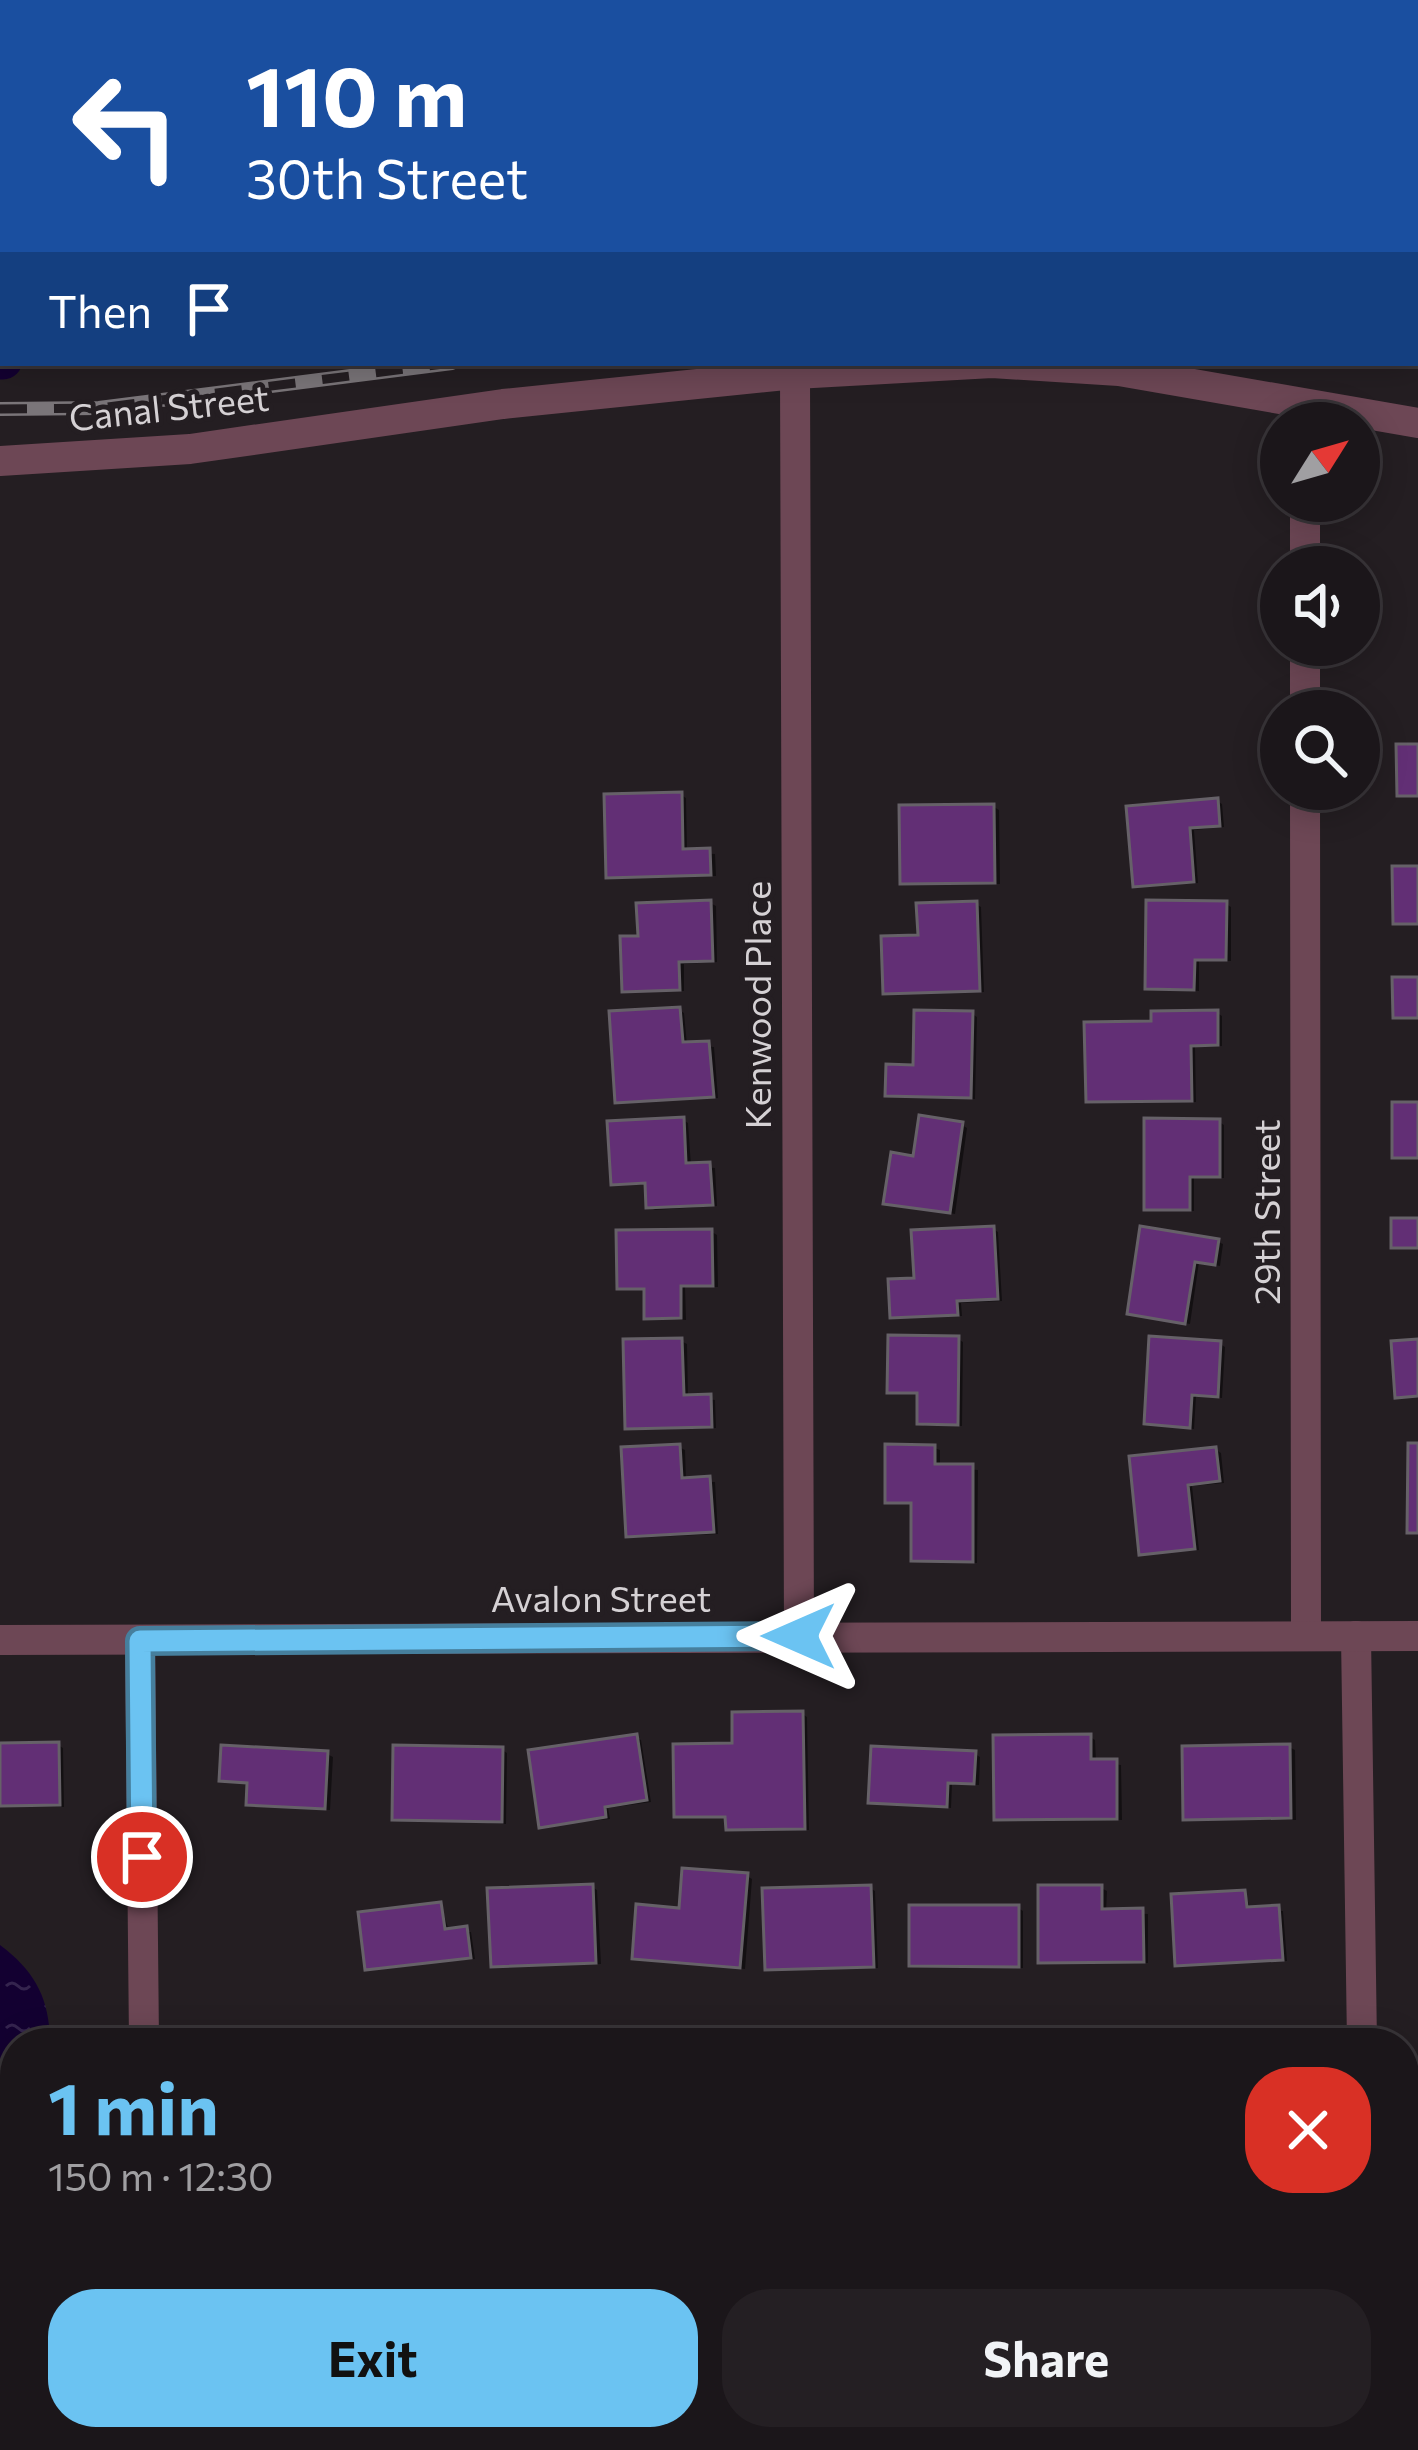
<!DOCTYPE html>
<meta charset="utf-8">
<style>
body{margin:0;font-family:Commissioner,sans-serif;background:#241f23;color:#f1f3f6;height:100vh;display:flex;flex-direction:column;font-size:45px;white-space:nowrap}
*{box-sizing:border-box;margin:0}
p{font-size:39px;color:#a09fa2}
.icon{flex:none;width:66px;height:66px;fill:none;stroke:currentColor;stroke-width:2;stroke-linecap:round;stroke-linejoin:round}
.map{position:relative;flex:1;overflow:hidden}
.sheet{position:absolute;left:0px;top:2028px;width:1419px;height:423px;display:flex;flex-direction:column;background:#1b161a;border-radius:48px 48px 0 0;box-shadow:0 6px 30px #0003,0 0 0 3px #393539}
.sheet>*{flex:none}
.top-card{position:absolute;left:0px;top:0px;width:1419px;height:366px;box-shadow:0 6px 30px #0003,0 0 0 3px #393539;background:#1a4fa0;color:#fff;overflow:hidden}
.needle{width:78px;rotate:53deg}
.fabs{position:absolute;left:1260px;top:402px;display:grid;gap:24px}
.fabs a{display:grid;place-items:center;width:120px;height:120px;border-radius:50%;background:#1b161a;box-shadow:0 6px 30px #0003,0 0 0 3px #393539;font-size:60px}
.pin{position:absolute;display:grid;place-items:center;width:102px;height:102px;color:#fff;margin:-51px;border:6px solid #fff;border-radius:50%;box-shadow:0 3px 12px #0007}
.me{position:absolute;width:132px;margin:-66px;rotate:270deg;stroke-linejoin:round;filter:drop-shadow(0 0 9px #0008)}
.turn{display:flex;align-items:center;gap:42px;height:252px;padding:0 48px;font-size:54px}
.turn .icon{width:156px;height:156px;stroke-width:2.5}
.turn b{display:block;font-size:84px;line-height:102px}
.then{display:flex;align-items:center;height:114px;padding:0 48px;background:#0003;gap:24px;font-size:45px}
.round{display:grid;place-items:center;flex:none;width:126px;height:126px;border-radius:48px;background:#241f23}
.summary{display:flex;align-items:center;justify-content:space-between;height:204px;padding:0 48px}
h1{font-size:72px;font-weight:700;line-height:90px;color:#6bc3f2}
.button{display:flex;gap:24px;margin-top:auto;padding:24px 48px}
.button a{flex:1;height:138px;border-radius:48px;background:#6bc3f2;color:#111;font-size:48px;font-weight:700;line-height:138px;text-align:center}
.button a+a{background:#241f23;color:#f1f3f6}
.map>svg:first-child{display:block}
.water{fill:url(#water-ripples)}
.shadow{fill:#0007}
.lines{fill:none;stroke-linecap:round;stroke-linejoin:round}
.canal{stroke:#130031;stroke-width:39}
.building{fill:#622f75;stroke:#666168;stroke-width:3}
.minor{stroke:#6d4755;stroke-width:30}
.tertiary{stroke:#6d4755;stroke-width:30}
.rail-casing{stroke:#7a7579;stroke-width:14}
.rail{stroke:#241e22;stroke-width:9;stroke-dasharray:27;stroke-linecap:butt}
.route-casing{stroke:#467f9d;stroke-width:30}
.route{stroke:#6bc3f2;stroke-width:21}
.labels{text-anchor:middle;stroke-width:10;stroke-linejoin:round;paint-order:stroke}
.street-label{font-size:36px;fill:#d5d1d4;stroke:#241e22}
</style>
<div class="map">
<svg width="1418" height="2450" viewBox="0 0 1418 2450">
<defs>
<pattern id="water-ripples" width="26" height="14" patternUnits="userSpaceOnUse" patternTransform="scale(3)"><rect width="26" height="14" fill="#130031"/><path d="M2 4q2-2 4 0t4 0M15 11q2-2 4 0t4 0" fill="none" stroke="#34244e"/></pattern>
</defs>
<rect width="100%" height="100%" fill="#241e22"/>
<path class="water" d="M0 1945C35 1971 50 1999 50 2043H15V2436H35L18 2450H0Z"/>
<path class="shadow" d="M681 795 686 798 687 852 715 854 716 876H609Z
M1217 801 1222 804 1224 827 1194 830 1198 883 1136 885 1129 808Z
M994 807 999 810 1000 884 903 882Z
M710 903 716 906 717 962 684 964V991L625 990 641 939Z
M976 904 981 907 984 992 886 993 921 937Z
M1226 904 1231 907V961H1199V991L1148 987Z
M679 1010 684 1013 687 1045 714 1047 718 1098 618 1102Z
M1217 1013 1222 1016V1046L1195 1047 1196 1102 1089 1101 1154 1024Z
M972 1014 977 1017 975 1099 888 1094Z
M683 1120 688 1123 691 1166 715 1168 717 1206 655 1210 649 1207 648 1185 614 1184Z
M1219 1122 1224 1125V1178H1194V1211L1147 1208Z
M962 1125 967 1128 955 1214 886 1202 916 1159Z
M993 1229 998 1232 1002 1301 961 1303 962 1316H893L917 1280Z
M712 1232 717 1235 718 1287H685L686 1320 647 1317V1290L620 1287Z
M1218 1242 1223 1244 1220 1266 1199 1262 1190 1324 1130 1313Z
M958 1339 963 1342 962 1426H925L920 1423V1394L890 1391Z
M681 1341 687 1344 688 1397 715 1400 716 1428 634 1430 628 1427Z
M1220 1344 1225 1347 1222 1398 1196 1396 1194 1429 1147 1423Z
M679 1447 685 1450 686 1481 715 1482 718 1534 634 1538 629 1535Z
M934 1448 940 1450V1467L978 1470 977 1563 914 1559V1504L888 1501Z
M1216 1450 1221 1453 1224 1483 1192 1486 1199 1550 1142 1553 1132 1459Z
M802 1714 807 1717 809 1830 734 1831 728 1818 677 1816 735 1746Z
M636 1737 641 1740 651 1802 608 1808 610 1819 542 1826Z
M1090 1737 1095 1740 1096 1762 1121 1765 1122 1820 997 1818Z
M58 1745 63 1748 64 1807H0V1746Z
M1289 1747 1295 1750 1296 1820 1186 1818Z
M502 1750 507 1753 506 1824 395 1818Z
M327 1754 333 1757 330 1810 254 1806 249 1803 250 1784 222 1780Z
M975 1754 980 1757 979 1785 952 1784 951 1808 871 1801Z
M747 1876 752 1879 745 1969 635 1958 682 1912Z
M592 1887 597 1890 601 1964 494 1966Z
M870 1888 875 1891 878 1968H768Z
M1101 1888 1107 1891 1106 1912 1148 1914V1963L1041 1961Z
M1245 1893 1251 1910 1283 1911 1287 1961 1178 1964Z
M441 1905 449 1931 471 1932 475 1959 368 1968Z
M1018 1908 1023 1911V1968L912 1965Z
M1202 2436H1276L1258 2437 1257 2450H1201Z"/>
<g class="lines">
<path class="canal" d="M1416 297 1418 298
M0 360H3"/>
</g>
<path class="building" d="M1396 744H1418V796H1397Z
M682 792 683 849 710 848 711 875 606 878 604 794Z
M1218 798 1220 826 1190 828 1194 882 1133 887 1126 806Z
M994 804 995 883 900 884 899 805Z
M1392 866H1418V924H1393Z
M711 900 713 961 679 962 680 990 622 992 620 936H638L636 903Z
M1146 900 1227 901 1226 960H1195L1194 990 1145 989Z
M977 901 980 991 883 994 881 936 918 935 916 903Z
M1392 977H1418V1018H1393Z
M680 1007 683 1042 709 1041 714 1097 615 1103 609 1011Z
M914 1010 973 1011 971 1098 885 1096 886 1064 913 1065Z
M1218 1010V1045L1191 1046 1192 1101 1086 1102 1084 1022 1151 1021V1011Z
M1392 1102H1418V1158H1392Z
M919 1115 963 1122 950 1213 883 1204 891 1152 913 1156Z
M684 1117 686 1163 710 1162 713 1205 646 1208 645 1183 611 1185 607 1121Z
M1144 1118 1220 1119V1177H1190V1210H1144Z
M1391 1218H1418V1248H1391Z
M994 1226 998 1299 957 1301 958 1315 890 1318 888 1279 914 1278 911 1230Z
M1140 1226 1219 1239 1215 1265 1195 1262 1185 1324 1127 1314Z
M712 1229 713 1286H681V1318L644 1319V1289H617L616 1230Z
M888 1335 959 1336 958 1425 917 1424V1393H887Z
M1149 1336 1221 1341 1218 1397 1192 1395 1190 1428 1144 1424Z
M682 1338 684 1395 711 1394 712 1427 625 1429 623 1339Z
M1418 1339V1396L1395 1398 1391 1341Z
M1408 1443H1418V1533H1407Z
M680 1444 682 1478 710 1476 714 1532 626 1537 621 1447Z
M885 1444 935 1445V1464H973V1562L911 1561V1503H885Z
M1216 1447 1220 1481 1188 1485 1195 1549 1139 1555 1129 1456Z
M803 1711 805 1829 726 1830 725 1817H674L673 1744 732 1743V1712Z
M637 1734 647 1800 605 1807 606 1817 539 1828 528 1750Z
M1091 1734V1759H1117V1819L994 1820 993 1735Z
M59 1742 60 1805 0 1806V1743Z
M1290 1744 1291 1818 1183 1820 1182 1746Z
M221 1745 328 1751 325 1809 246 1805 247 1783 219 1781Z
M393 1745 503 1747 502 1822 392 1820Z
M871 1746 976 1751 974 1784 948 1783 947 1807 868 1803Z
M682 1868 748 1873 740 1968 632 1959 636 1904 679 1908Z
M593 1884 596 1963 491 1967 487 1888Z
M871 1885 874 1967 765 1970 762 1888Z
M1038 1885H1102V1909L1143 1908 1144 1962 1038 1963Z
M1245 1890 1247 1907 1279 1905 1283 1960 1175 1966 1171 1894Z
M441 1902 445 1929 467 1926 471 1958 365 1970 358 1912Z
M909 1905H1019V1967L909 1966Z
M1199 2436H1271H1253L1252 2450H1197Z"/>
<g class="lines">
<path class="minor" d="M795 374 799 1637
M0 461 190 449 503 404 795 374 992 363 1119 371 1418 423
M1305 501V567
M1305 645V711
M1305 789 1306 1635
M1356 1636 1362 2043
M140 1641 144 2043
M1404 2383 1418 2382
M1369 2436V2450
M134 2450V2436"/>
<path class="tertiary" d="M0 1640 1418 1636"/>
<defs>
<path id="rail" d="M1416 354 1418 355
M0 409 99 408 452 363"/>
</defs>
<use href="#rail" class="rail-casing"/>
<use href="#rail" class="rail"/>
</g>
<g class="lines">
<defs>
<path id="route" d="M142 1857 140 1641 799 1636"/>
</defs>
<use href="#route" class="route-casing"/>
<use href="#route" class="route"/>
</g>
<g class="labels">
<g class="street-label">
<text transform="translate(169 408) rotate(-6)" y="13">Canal Street</text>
<text transform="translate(758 1005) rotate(-90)" y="13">Kenwood Place</text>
<text transform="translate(1267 1212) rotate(-90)" y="13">29th Street</text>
<text x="601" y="1612">Avalon Street</text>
</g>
</g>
</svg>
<div class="fabs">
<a><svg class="needle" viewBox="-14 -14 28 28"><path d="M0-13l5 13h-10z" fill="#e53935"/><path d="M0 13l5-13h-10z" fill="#a09fa2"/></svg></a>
<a><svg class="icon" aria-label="sound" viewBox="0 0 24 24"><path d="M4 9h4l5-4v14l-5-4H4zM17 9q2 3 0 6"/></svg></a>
<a><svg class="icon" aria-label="search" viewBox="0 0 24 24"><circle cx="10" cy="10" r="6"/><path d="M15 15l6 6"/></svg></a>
</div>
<div class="pin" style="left:142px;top:1857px;background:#d93025"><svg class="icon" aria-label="arrive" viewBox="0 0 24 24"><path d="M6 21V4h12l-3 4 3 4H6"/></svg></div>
<svg class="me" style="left:799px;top:1636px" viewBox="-20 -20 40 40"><path d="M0-17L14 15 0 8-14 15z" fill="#6bc3f2" stroke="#fff" stroke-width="4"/></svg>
<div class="top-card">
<div class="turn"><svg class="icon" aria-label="left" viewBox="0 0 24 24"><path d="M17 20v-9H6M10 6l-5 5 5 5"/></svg><div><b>110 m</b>30th Street</div></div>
<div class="then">Then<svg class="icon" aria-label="arrive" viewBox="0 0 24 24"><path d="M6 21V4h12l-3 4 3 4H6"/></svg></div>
</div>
<section class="sheet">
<div class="summary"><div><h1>1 min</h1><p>150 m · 12:30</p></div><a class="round" style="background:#d93025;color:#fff"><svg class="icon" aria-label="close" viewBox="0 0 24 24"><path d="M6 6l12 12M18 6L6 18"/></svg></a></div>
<div class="button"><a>Exit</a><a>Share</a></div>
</section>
</div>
